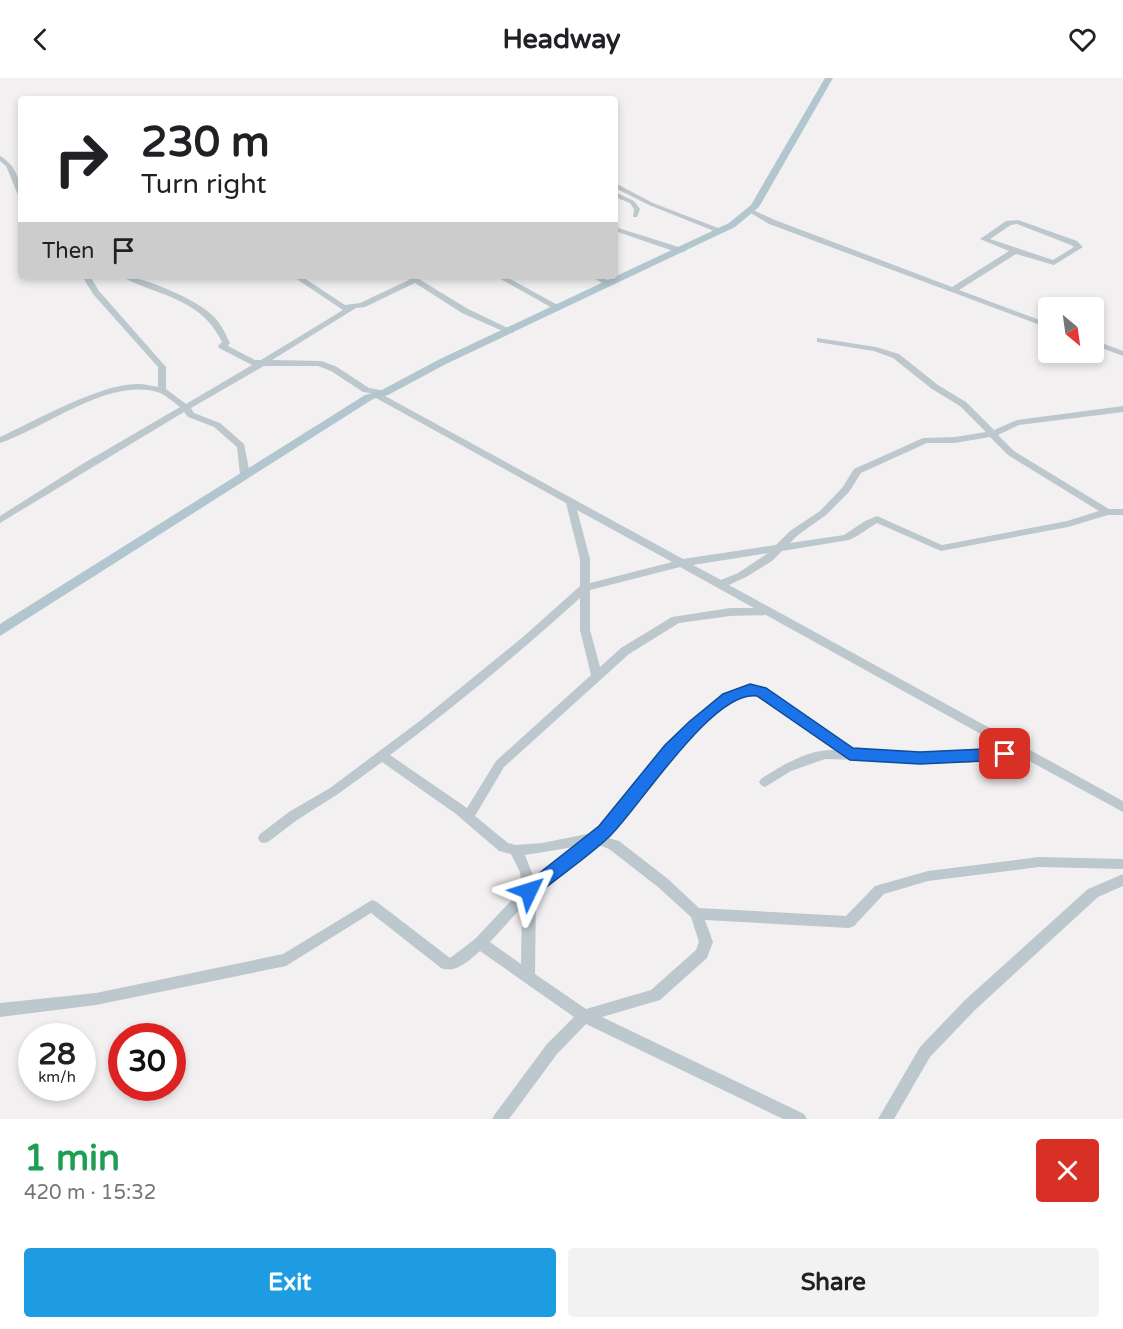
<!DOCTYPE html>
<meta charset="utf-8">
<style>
body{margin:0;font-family:"Varela Round",sans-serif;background:#f2f2f2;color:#202124;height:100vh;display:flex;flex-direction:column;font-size:22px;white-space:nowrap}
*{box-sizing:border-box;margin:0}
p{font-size:20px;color:#757577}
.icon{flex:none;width:33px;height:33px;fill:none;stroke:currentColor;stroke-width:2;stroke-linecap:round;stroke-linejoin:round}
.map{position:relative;height:1041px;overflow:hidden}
.drawer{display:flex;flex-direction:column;background:#fff;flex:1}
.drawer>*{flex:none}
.hud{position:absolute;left:18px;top:18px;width:600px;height:183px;border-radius:6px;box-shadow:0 3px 9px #0003;background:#fff;color:#202124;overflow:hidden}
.needle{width:39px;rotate:151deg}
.fabs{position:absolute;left:1038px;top:219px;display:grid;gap:12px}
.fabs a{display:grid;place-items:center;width:66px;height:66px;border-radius:6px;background:#fff;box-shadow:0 3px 9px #0003;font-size:30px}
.speed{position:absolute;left:18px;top:945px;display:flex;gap:12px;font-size:30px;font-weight:700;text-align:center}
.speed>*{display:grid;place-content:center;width:78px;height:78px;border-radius:50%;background:#fff;box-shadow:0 3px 9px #0003;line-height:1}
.speed small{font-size:15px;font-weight:400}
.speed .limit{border:9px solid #d22;background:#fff;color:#111}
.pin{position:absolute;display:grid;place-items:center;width:51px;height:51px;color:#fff;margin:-26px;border-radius:12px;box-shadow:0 3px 9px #0006}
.me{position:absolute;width:66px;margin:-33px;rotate:49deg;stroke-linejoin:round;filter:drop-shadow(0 0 4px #0008)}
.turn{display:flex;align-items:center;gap:21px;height:126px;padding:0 24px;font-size:27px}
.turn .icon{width:78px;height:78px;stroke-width:2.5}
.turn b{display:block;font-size:42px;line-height:51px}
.then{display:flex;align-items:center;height:57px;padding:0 24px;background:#0003;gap:12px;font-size:22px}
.round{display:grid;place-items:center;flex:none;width:63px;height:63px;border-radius:6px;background:#f2f2f2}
.headline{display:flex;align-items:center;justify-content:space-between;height:102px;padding:0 24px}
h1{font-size:36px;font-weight:700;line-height:45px;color:#1e9e55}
.primary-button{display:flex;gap:12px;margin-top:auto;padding:12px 24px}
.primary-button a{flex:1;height:69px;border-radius:6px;background:#1d9ce1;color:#fff;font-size:24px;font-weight:700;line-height:69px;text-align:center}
.primary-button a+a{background:#f2f2f2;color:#202124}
header{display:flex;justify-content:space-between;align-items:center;height:78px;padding:0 24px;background:#fff;font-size:27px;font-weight:700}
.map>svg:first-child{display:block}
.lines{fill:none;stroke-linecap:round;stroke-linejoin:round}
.minor{fill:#bcc8cd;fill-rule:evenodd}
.major{fill:#b1c6ce;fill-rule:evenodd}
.route{fill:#1a73e8;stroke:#114b97;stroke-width:1.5}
</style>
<header><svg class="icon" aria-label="back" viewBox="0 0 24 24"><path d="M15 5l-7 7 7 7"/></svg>Headway<svg class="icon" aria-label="heart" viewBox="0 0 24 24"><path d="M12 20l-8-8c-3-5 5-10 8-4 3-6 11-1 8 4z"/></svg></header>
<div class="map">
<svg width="1123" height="1041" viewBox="0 0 1123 1041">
<rect width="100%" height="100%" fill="#f3f0f1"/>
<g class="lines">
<path class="minor" d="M0 78C15 86 21 103 21 119L18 117 6 88 0 83Z
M615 105 653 125 726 153 719 155 649 127 615 110Z
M615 114 634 123 640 131 637 139H633L634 131 630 125 615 119Z
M749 132H753L775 142 952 209 1009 173 980 161 1006 143 1018 142 1077 163 1083 169 1054 187 1016 176 959 212 1048 245V250L769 146 749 134ZM1017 146 1071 167 1074 169 1053 182 990 161 1011 147Z
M615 149 685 171 686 173 679 175 615 153Z
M82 198H90L99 213 166 289V311L186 326 252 287 219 270 218 268 222 264C206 231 180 222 147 210 138 206 129 203 121 198 143 198 197 222 212 237 221 245 225 255 230 265L228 268 255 282H261L343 232 292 198H301L345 227 360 225 409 202 407 198H414L468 231 514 253 513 255H507L462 235 415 205 365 229 356 230 272 282 322 283 337 289 369 310 387 313 388 315 385 318 683 481 776 467 790 453 820 433 842 410 854 391 923 360 955 359 986 354 960 328 932 311 893 280 874 273 817 264V260L876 269 899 276 938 307 966 324 994 352 1017 342 1123 328V334L1019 347 998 357 1014 373 1109 431H1123V437H1108L1068 449 941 473 877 445 857 458 849 462 782 473 772 483 746 499 729 507 1123 723V734L1022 679 967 685 825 681 791 693 765 709 761 707 759 704 761 701C782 687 809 671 835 672L758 618 750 616 732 623 699 650 674 674 605 759 619 763 668 801 699 830 846 838 875 808 928 793 1039 779 1123 781V791L1039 789 928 803 884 816 854 848 849 850 705 842 713 864 707 880 660 922 602 939 804 1036 807 1041H783L586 946 557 976 509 1041H492L495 1036 547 966 574 939 480 873C469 882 457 896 441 890L371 835 286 888 96 927 0 939V925L96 915 283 876 372 822 377 824 450 880 475 861 522 811 520 794 511 776 499 773 456 736 382 684 338 716 297 742 268 764 264 765 260 764 258 760 260 756 289 734 330 710 421 642 523 559 580 508V481L566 425 376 320V316L363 314 331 293 318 288H264L191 330 194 335 220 345 244 366 250 396 248 398 245 399 240 396 237 369 214 349 188 339 184 334 0 445V438L84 385 180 329C173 324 165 316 157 314 107 300 46 350 0 365V359C34 343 104 304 139 306 145 306 152 308 158 309V289L93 216ZM990 359 1008 377 1099 433 1067 443 942 467 877 438 865 443 844 457 790 465 798 457 826 437 849 414 861 395 927 365H955ZM577 432 672 484 590 505V481ZM768 475 738 495 721 502 693 487ZM680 489 754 530H730L672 539 621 570 600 589 590 552V512ZM580 520V552L591 597 496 683 467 730 390 677C456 628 519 575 580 520ZM766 537 1008 671 967 675 853 672 765 611C761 610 756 608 751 608 707 608 628 715 601 748L592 755 542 765 516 767 508 765 475 738 504 689 629 576 679 545 730 538ZM596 766 609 771 658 809 691 839 699 864 696 872 651 912 586 931 535 896 536 814ZM574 769 534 800 525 777ZM522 829 521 886 490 864Z
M495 198H505L563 230 559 232H556Z
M591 198H601L614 206 607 208Z
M1094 262 1123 273V278L1094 267Z
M1123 796V808L1098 819 975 932 930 979 894 1041H878L920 969 965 922 1088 811Z"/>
<path class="major" d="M825 0H833L759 129 735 149 446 286 388 317 373 321 0 558V546L365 317 380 313 438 282 729 145 751 127Z"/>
</g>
<path class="route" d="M750 606 766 610 853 670 920 674 1005 670 1013 676 1005 682 920 686 850 682 757 618C713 611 639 730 610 758 587 780 559 798 535 818L529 821 523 818 520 813 523 808 599 748 665 667 690 643 723 616Z"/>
</svg>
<div class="fabs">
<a><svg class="needle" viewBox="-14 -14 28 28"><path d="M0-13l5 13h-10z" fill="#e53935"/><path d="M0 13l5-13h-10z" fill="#757577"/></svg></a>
</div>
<div class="speed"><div>28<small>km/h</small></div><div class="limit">30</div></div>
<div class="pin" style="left:1005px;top:676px;background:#d93025"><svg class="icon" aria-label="arrive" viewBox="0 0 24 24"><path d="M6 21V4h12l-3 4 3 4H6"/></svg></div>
<svg class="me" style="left:529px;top:813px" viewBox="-20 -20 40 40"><path d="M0-17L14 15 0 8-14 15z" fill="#1a73e8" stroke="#fff" stroke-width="4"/></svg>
<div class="hud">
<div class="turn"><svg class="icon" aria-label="right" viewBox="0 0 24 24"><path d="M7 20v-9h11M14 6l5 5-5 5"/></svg><div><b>230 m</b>Turn right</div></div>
<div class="then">Then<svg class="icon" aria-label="arrive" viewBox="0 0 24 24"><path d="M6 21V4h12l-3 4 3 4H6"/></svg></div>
</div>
</div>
<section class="drawer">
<div class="headline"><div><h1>1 min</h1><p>420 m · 15:32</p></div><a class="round" style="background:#d93025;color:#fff"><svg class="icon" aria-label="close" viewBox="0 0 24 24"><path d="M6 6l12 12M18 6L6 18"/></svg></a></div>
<div class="primary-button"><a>Exit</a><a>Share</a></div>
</section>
